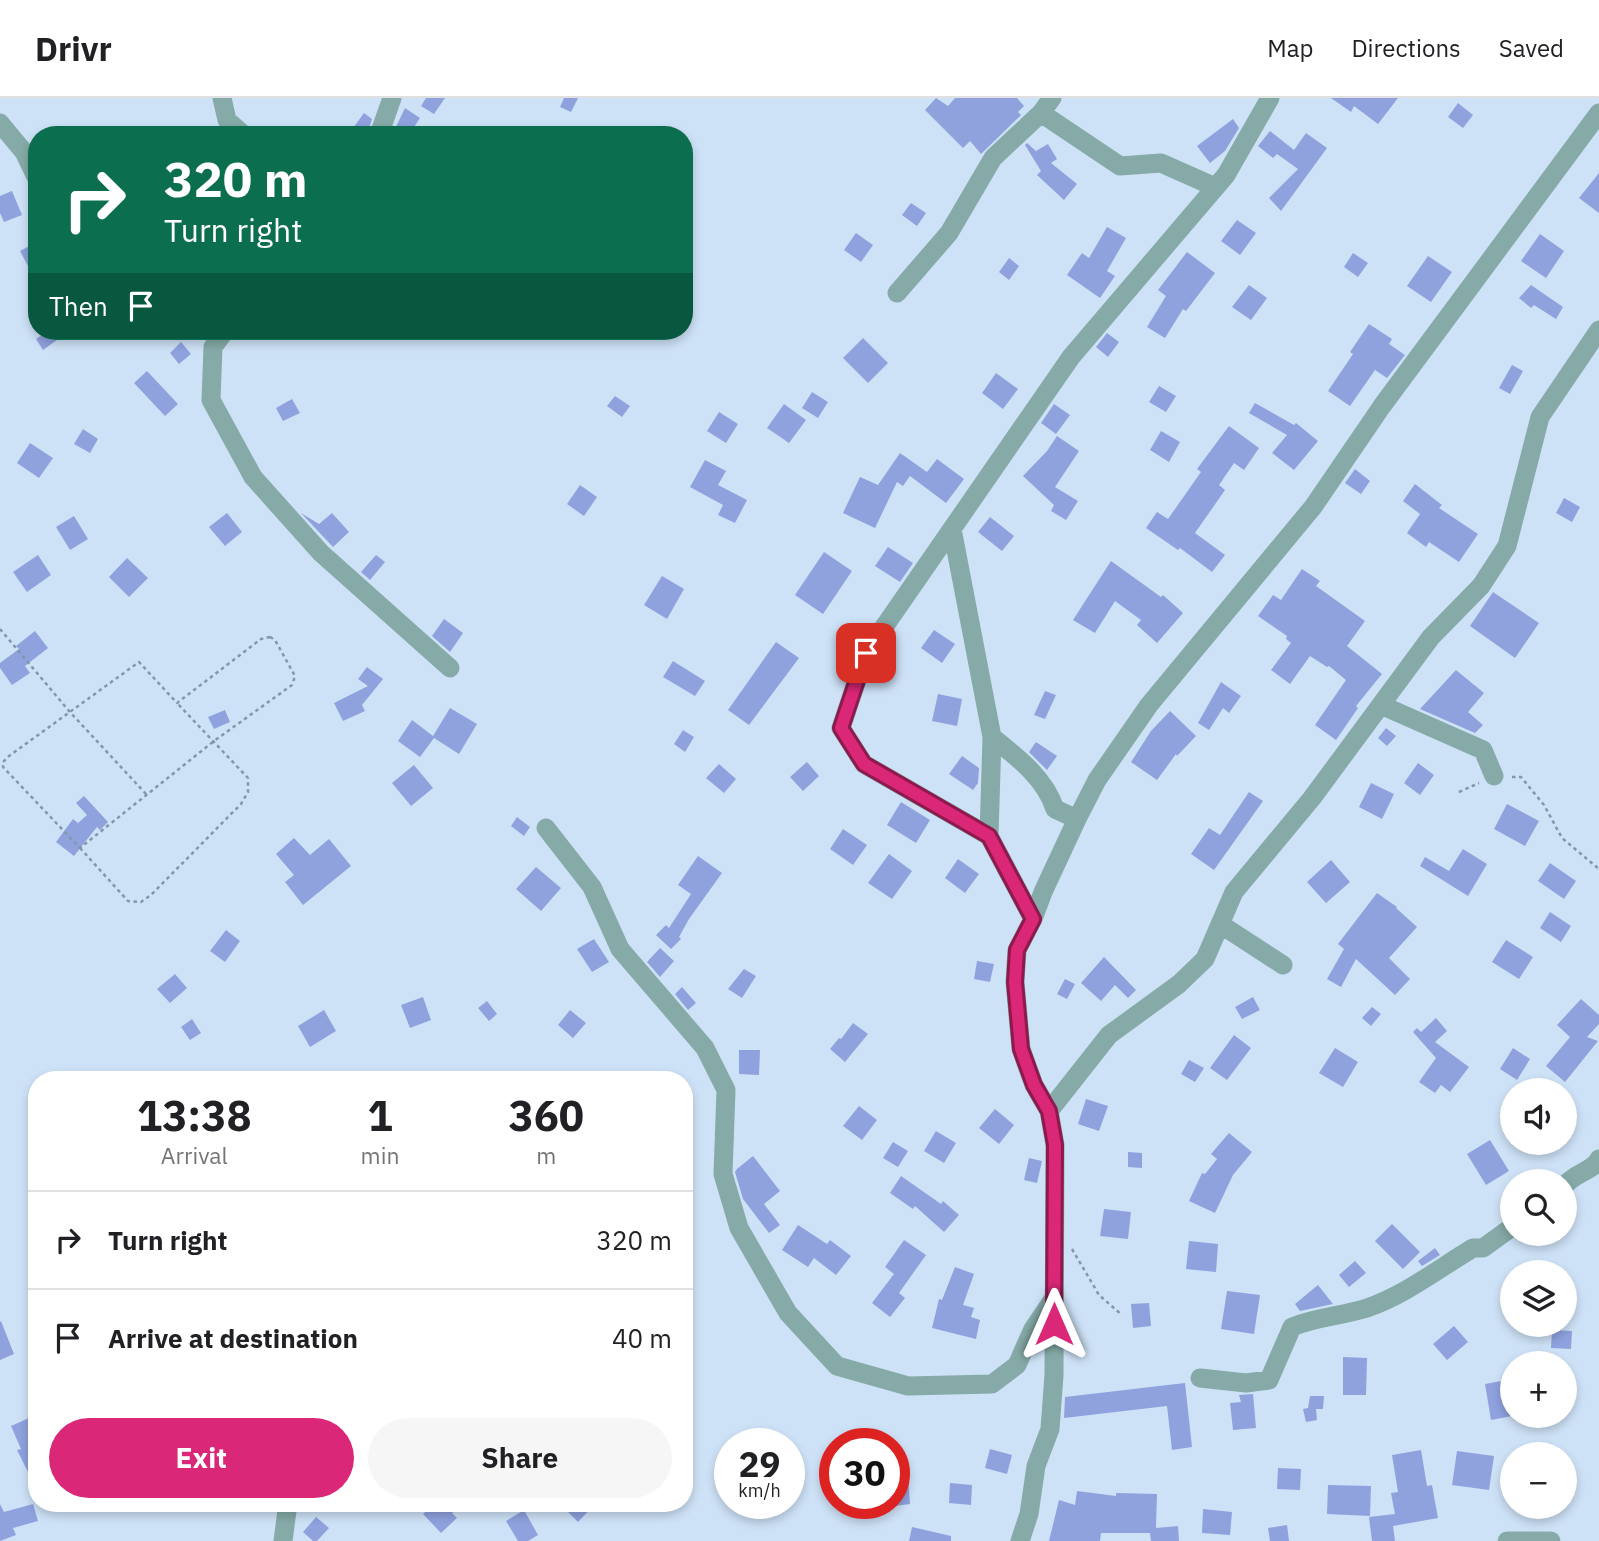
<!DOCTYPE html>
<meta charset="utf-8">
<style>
body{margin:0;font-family:"IBM Plex Sans",sans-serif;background:#f6f6f6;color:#202124;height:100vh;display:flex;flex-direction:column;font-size:26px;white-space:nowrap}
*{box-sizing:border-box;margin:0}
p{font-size:23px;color:#757577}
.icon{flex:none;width:38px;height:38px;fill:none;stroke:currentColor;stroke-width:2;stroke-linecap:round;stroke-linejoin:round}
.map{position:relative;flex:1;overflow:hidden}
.side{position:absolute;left:28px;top:973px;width:665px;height:441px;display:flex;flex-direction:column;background:#fff;border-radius:28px;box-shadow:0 4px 10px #0003}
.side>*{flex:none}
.banner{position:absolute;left:28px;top:28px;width:665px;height:214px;border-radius:28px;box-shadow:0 4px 10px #0003;background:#0b6e4f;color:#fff;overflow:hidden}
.buttons{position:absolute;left:1500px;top:980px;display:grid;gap:14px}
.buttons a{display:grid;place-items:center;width:77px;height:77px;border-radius:50%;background:#fff;box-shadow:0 4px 10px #0003;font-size:35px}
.speed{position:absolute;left:714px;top:1330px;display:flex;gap:14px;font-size:35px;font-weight:700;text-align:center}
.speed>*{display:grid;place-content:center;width:91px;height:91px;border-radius:50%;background:#fff;box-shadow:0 4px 10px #0003;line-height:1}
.speed small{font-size:18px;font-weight:400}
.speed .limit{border:10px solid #d22;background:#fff;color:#111}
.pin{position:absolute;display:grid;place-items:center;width:60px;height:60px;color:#fff;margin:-30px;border-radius:14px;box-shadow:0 4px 10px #0006}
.me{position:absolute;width:77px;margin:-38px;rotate:0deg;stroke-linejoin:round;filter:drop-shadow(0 0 5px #0008)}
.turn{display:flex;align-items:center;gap:24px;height:147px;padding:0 21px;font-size:32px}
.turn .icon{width:91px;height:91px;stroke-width:2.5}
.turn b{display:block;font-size:49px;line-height:60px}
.then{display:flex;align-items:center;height:66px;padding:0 21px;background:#0003;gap:14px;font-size:26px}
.eta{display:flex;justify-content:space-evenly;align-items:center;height:119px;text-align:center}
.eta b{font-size:42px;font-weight:700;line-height:49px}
.button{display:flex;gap:14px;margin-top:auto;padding:14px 21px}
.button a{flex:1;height:80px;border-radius:42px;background:#db2777;color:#fff;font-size:28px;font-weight:700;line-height:80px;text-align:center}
.button a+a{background:#f6f6f6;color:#202124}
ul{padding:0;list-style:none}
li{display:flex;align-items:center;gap:21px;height:98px;padding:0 21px;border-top:2px solid #e0e0e0}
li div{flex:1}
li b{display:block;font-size:26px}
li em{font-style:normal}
header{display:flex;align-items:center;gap:42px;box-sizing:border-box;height:98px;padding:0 35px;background:#fff;border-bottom:2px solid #e0e0e0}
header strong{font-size:33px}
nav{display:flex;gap:38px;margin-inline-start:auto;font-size:24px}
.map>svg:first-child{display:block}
.building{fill:#8fa2de}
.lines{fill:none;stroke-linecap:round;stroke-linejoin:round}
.path{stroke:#8397ab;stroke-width:2.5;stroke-dasharray:3.5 3.5;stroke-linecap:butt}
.minor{stroke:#85aaa7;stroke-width:19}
.route-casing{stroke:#8e194d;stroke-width:18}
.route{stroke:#db2777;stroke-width:12}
</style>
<header>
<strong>Drivr</strong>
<nav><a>Map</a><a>Directions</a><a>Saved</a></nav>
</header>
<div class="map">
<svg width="1599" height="1443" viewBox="0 0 1599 1443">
<rect width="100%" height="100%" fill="#cee2f7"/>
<path class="building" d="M426 0H445L434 16 421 8Z
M564 0H578L571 14 560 9Z
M936 0 948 8 955 0H1017L1024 8 1018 14 1021 17 981 56 970 43 963 50 925 12Z
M1331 0H1398L1378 26 1354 8 1351 14Z
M1458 5 1473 17 1463 30 1448 19Z
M405 10 420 20 409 37H392Z
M364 15 372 21 367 37H348Z
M1233 21 1239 30 1225 53 1210 65 1197 48Z
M1270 33 1294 52 1306 35 1327 50 1281 113 1269 100 1298 71 1277 56 1273 60 1258 48Z
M1027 45 1036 53 1048 46 1057 61 1051 65 1077 86 1064 102 1037 77 1041 73 1025 47Z
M1599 75V115L1579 100Z
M12 93 22 117 4 124 0 115V98Z
M911 105 926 115 917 128 902 117Z
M1237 122 1256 135 1240 157 1221 143Z
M1107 129 1126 140 1107 173 1115 178 1100 200 1067 177 1082 155 1089 160Z
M856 135 873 147 861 164 844 152Z
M1540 136 1564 153 1546 180 1521 163Z
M37 144V185L20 153Z
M1187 154 1215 175 1186 213 1183 211 1165 240 1147 229 1166 198 1158 192Z
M1353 155 1368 165 1358 179 1344 169Z
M1428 158 1452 174 1431 204 1407 188Z
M1009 160 1019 168 1009 182 999 174Z
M1249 187 1267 200 1251 222 1232 209Z
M1531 187 1563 209 1556 221 1534 207 1531 210 1519 200Z
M1369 226 1392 241 1389 246 1405 257 1387 280 1375 272 1350 308 1328 293 1353 256 1350 254Z
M48 233H51L57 242 43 252 36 241Z
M1107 235 1119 244 1108 259 1096 249Z
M863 240 888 265 868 285 843 260Z
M181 244 191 256 179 266 170 255Z
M1512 267 1523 273 1510 296 1499 290Z
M147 273 178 306 165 318 134 285Z
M996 275 1018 291 1003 311 982 295Z
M1159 288 1176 298 1166 314 1149 304Z
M812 294 828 304 818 320 802 310Z
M615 298 630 308 622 319 607 308Z
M292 301 300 315 283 323 276 310Z
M1255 305 1294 327 1296 325 1318 343 1294 372 1272 355 1287 337 1249 315Z
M784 306 806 322 789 345 767 330Z
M1054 306 1070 317 1056 336 1041 325Z
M719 314 738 326 726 345 707 333Z
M1229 328 1259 350 1244 372 1234 365 1219 387 1225 392 1195 435 1225 457 1212 474 1180 450 1178 452 1146 430 1157 414 1168 421 1201 374 1197 371Z
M83 331 98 341 90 355 74 346Z
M1161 333 1180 344 1169 364 1150 352Z
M1057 338 1079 353 1055 389 1078 403 1066 422 1051 413 1054 407 1023 378 1047 353Z
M30 345 53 360 39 380 17 365Z
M900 355 927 374 937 361 964 381 946 405 910 378 903 388 897 384 875 430 843 415 860 379 878 387Z
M705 362 726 373 718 387 747 402 735 425 718 417 723 407 690 389Z
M1355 371 1370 383 1361 396 1345 385Z
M1415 386 1442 407 1439 410 1478 436 1459 464 1429 444 1426 449 1407 435 1420 416 1403 403Z
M580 387 597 399 584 418 567 406Z
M1564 400 1580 409 1572 424 1556 415Z
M227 415 242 434 225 448 209 429Z
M301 415 319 426 332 415 349 434 333 449Z
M74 418 88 441 70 452 56 429Z
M990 419 1014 438 1002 453 978 434Z
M888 449 913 465 900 484 875 468Z
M824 454 852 473 823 516 795 497Z
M38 457 51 477 27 494 13 474Z
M376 457 385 464 370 482 361 474Z
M127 460 148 480 129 499 109 479Z
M1111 463 1161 499 1163 497 1183 515 1157 545 1137 527 1141 522 1115 503 1095 535 1073 522Z
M1302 471 1320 483 1316 488 1365 523 1347 548 1382 576 1356 608 1358 610 1336 642 1315 627 1346 582 1329 568 1327 569 1310 558 1290 586 1271 572 1291 545 1286 541 1287 538 1258 518 1273 497 1281 502Z
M662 478 684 491 667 521 644 507Z
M1493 494 1539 525 1515 560 1470 528Z
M444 521 463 535 450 554 432 538Z
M934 532 955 546 942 565 921 550Z
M35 533 48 550 25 568 30 575 12 587 0 570V565L19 551 16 548Z
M776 544 799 560 749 627 728 612Z
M673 563 705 583 695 598 663 579Z
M367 569 383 581 362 607 365 613 343 623 334 605 368 588 358 581Z
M1456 572 1484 595 1468 614 1483 627 1475 635 1420 611Z
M1221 584 1241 598 1229 615 1223 610 1209 632 1198 625Z
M1045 593 1056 597 1045 621 1034 617Z
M938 596 962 601 957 628 932 623Z
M450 610 477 626 459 656 434 640 420 659 398 643 412 622 433 638Z
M225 612 230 624 214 631 208 619Z
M1170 613 1196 638 1177 658 1176 656 1157 682 1131 664 1151 633Z
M1386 630 1396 638 1387 648 1378 640Z
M683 632 694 639 685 654 674 646Z
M1036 644 1057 658 1047 672 1029 654Z
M962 658 979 670 978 685 973 692 949 676Z
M807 664 819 678 803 693 790 679Z
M1418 665 1434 677 1420 697 1404 685Z
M719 666 736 681 724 695 706 680Z
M414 667 433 690 411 708 392 685Z
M1371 685 1394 696 1382 721 1359 709Z
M1249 694 1263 703 1214 772 1191 756 1209 730 1220 737Z
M84 698 108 724 100 732 97 729 74 758 56 744 73 721 78 725 87 717 76 705Z
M901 704 930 722 916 745 887 727Z
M1507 706 1539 723 1525 748 1494 731Z
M517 719 530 729 524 738 511 728Z
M843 731 867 747 853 767 830 751Z
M294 740 310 757 329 741 351 768 303 807 285 784 294 777 276 756Z
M1463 751 1487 766 1468 798 1420 768 1425 759 1449 773Z
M889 756 912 773 892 801 868 785Z
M698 758 722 775 689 821 679 839 681 841 671 851 656 837 666 827 669 830 691 796 678 787Z
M958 761 979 776 965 795 945 780Z
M1331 762 1350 784 1326 805 1307 784Z
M1550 765 1576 783 1564 801 1538 783Z
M536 769 561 790 541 813 516 791Z
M1377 795 1397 809 1396 810 1417 829 1389 860 1410 881 1395 897 1356 861 1341 889 1327 881 1344 851 1338 846Z
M1550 814 1571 828 1561 844 1540 830Z
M226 832 240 843 225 864 210 853Z
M594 841 609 864 592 874 577 851Z
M1506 842 1533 859 1519 881 1492 864Z
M660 850 674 863 660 879 647 864Z
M1104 859 1136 892 1128 900 1115 887 1101 903 1081 885Z
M977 863 994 866 990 884 974 881Z
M744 871 756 878 742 900 728 891Z
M175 876 187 890 170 905 157 891Z
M1065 881 1075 886 1067 901 1057 896Z
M682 889 696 905 688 912 675 896Z
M423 899 431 922 410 930 401 907Z
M1253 899 1260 912 1242 921 1235 909Z
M1581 901 1599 917V926L1587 939 1598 943 1565 984 1546 968 1570 939 1557 927Z
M487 903 497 916 489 923 478 910Z
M1372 909 1381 916 1371 928 1362 920Z
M324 912 336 933 310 949 298 928Z
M570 912 586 925 573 940 558 927Z
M1436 920 1447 933 1435 944 1469 969 1450 994 1441 987 1435 995 1419 984 1436 960 1413 934 1417 930 1421 934Z
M192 921 201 935 190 942 181 929Z
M853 925 868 936 845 964 830 951 839 940 841 941Z
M1234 937 1251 950 1227 982 1210 970Z
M1335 950 1358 964 1343 989 1319 975Z
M1513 950 1530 961 1517 982 1500 971Z
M739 952H760L759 977 739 976Z
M1189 962 1204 970 1195 984 1181 976Z
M1086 1001 1108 1008 1099 1033 1078 1026Z
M859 1008 877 1022 862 1042 843 1028Z
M995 1011 1014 1027 999 1046 979 1030Z
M936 1033 956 1045 944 1065 924 1053Z
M1229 1035 1252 1054 1233 1077 1215 1115 1189 1103 1202 1075 1205 1076 1217 1061 1211 1056Z
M1490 1042 1509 1073 1486 1087 1467 1056Z
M893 1044 908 1053 898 1069 883 1060Z
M1128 1054 1142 1055V1070L1128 1069Z
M753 1058 780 1093 764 1106 780 1127 769 1135 743 1101 735 1074 737 1071Z
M1029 1060 1042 1063 1037 1085 1024 1082Z
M901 1078 941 1106 943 1103 959 1117 944 1134 915 1108 913 1111 890 1095Z
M1104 1111 1131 1114 1128 1141 1100 1138Z
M1392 1126 1420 1154 1403 1171 1375 1143Z
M798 1127 827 1146 830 1142 851 1158 836 1177 814 1160 808 1169 782 1152Z
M904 1142 926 1157 899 1195 905 1200 890 1219 872 1205 894 1176 885 1169Z
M1189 1143 1218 1146 1216 1174 1186 1171Z
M1435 1150 1440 1157 1422 1168 1418 1163Z
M1355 1163 1366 1175 1349 1189 1339 1177Z
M955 1169 974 1176 963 1207 974 1210 971 1219 980 1222 976 1241 932 1230 939 1201 942 1202Z
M1318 1187 1333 1206 1300 1213 1295 1206Z
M1227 1193 1260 1197 1254 1236 1221 1231Z
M1149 1205 1151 1228 1133 1230 1131 1206Z
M1 1223 14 1256 0 1262V1224Z
M1454 1228 1468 1244 1447 1262 1433 1246Z
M1552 1232 1572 1233 1571 1251 1551 1250Z
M1343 1259 1367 1260 1366 1297H1343Z
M1512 1281V1318L1491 1322 1485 1286Z
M1185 1285 1192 1349 1172 1352 1167 1308 1064 1320 1065 1299Z
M1253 1296 1256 1330 1233 1332 1230 1305 1241 1304 1239 1297Z
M1310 1298H1324L1323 1311H1316L1317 1322 1306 1324 1303 1311 1308 1310Z
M29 1320 37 1337V1392L17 1352 21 1351 11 1328Z
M990 1351 1012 1357 1007 1376 985 1370Z
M1421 1352 1427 1388 1432 1387 1438 1420 1393 1428 1395 1443H1372L1369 1419 1395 1416 1391 1395 1398 1394 1392 1357Z
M1457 1353 1494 1358 1489 1392 1452 1387Z
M1278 1370 1301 1371 1300 1392 1277 1391Z
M908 1380 910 1406 894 1408V1381Z
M950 1385 972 1387 971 1407 949 1405Z
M1328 1387 1371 1388 1370 1418 1327 1416Z
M1077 1393 1116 1398V1395L1157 1396 1156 1430 1178 1428 1179 1443H1151L1150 1435H1101L1100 1443H1049L1059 1402 1075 1407Z
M435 1405H467L452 1415 457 1420 441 1435 423 1416Z
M559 1405H596L578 1424Z
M0 1406 4 1414 33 1406 38 1423 13 1430 16 1437 0 1443Z
M1203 1411 1232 1414 1230 1437 1202 1435Z
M524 1412 538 1437 528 1443H518L506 1423Z
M316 1419 329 1430 317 1443H313L303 1434Z
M1287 1427 1289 1443H1270L1268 1430Z
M912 1429 951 1438V1443H909Z"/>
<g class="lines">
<path class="path" d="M0 531 69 613 146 696
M270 539 275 542 295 578 292 587 214 643 80 750 3 669V664L9 658 139 564 177 605 261 541Z
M1512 679H1521L1544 707 1562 740 1599 771
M1459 694 1479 685
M80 750 128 803 141 804 151 797 241 706 248 694V680L177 605
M1072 1151 1099 1197 1122 1217"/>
<path class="minor" d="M222 0 227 22 244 37
M1041 15 1120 68 1161 65 1215 89
M0 25 24 54 37 81
M379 37 392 0
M897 195 949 135 993 60 1041 15 1052 0
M225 233 213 249 211 302 253 379 321 455 450 570
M952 431 992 639 989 738
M1381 607 1483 652 1494 678
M992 639C1017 659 1045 680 1055 711L1077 721
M546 730 592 789 620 851 705 950 726 992 723 1076 739 1130 788 1215 837 1268 908 1288 992 1286 1017 1267 1033 1231 1054 1200
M1033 821 989 738 864 666 841 630 866 555 1071 259 1226 77 1270 0
M1220 826 1283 867
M1049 1013 1109 937 1179 886 1205 861 1234 794 1312 700 1431 539 1481 488 1507 448 1540 319 1599 232
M1564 1088C1576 1074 1593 1073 1599 1061
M1200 1280 1246 1285 1269 1282 1292 1229C1316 1219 1342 1218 1367 1210 1405 1197 1438 1171 1473 1150H1483L1512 1129
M283 1443 288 1405
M1020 1443 1029 1416 1036 1368 1050 1331 1054 1277 1055 1047 1049 1013 1034 987 1021 951 1015 884 1017 852 1033 821 1043 794 1077 721 1097 682 1149 607 1313 409 1382 308 1599 15
M1507 1443H1551"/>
</g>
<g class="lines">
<defs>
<path id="route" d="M866 555 841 630 864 666 989 738 1033 821 1017 852 1015 884 1021 951 1034 987 1049 1013 1055 1047 1054 1226"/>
</defs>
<use href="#route" class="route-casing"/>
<use href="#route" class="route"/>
</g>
</svg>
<div class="buttons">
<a><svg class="icon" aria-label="sound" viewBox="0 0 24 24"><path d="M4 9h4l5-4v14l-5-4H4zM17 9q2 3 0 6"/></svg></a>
<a><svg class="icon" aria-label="search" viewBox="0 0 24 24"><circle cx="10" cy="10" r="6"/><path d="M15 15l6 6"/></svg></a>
<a><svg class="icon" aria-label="layers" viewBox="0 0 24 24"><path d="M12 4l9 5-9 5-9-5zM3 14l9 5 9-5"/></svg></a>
<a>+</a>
<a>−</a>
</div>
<div class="speed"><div>29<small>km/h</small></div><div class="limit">30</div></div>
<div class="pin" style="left:866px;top:555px;background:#d93025"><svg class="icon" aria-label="arrive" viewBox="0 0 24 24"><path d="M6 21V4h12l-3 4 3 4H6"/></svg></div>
<svg class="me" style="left:1054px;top:1226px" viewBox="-20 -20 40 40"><path d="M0-17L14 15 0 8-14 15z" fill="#db2777" stroke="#fff" stroke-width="4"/></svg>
<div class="banner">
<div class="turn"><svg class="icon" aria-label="right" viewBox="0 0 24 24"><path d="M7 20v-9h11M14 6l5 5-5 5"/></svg><div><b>320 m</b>Turn right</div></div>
<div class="then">Then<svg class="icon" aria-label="arrive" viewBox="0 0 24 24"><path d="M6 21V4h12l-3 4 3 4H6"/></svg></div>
</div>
<section class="side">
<div class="eta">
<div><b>13:38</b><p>Arrival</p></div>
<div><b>1</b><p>min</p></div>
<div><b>360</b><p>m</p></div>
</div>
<ul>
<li><svg class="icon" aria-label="right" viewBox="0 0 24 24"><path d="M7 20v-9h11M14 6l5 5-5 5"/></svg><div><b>Turn right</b></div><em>320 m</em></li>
<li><svg class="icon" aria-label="arrive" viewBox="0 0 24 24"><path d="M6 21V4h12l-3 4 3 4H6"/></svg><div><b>Arrive at destination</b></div><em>40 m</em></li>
</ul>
<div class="button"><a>Exit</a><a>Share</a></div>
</section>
</div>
